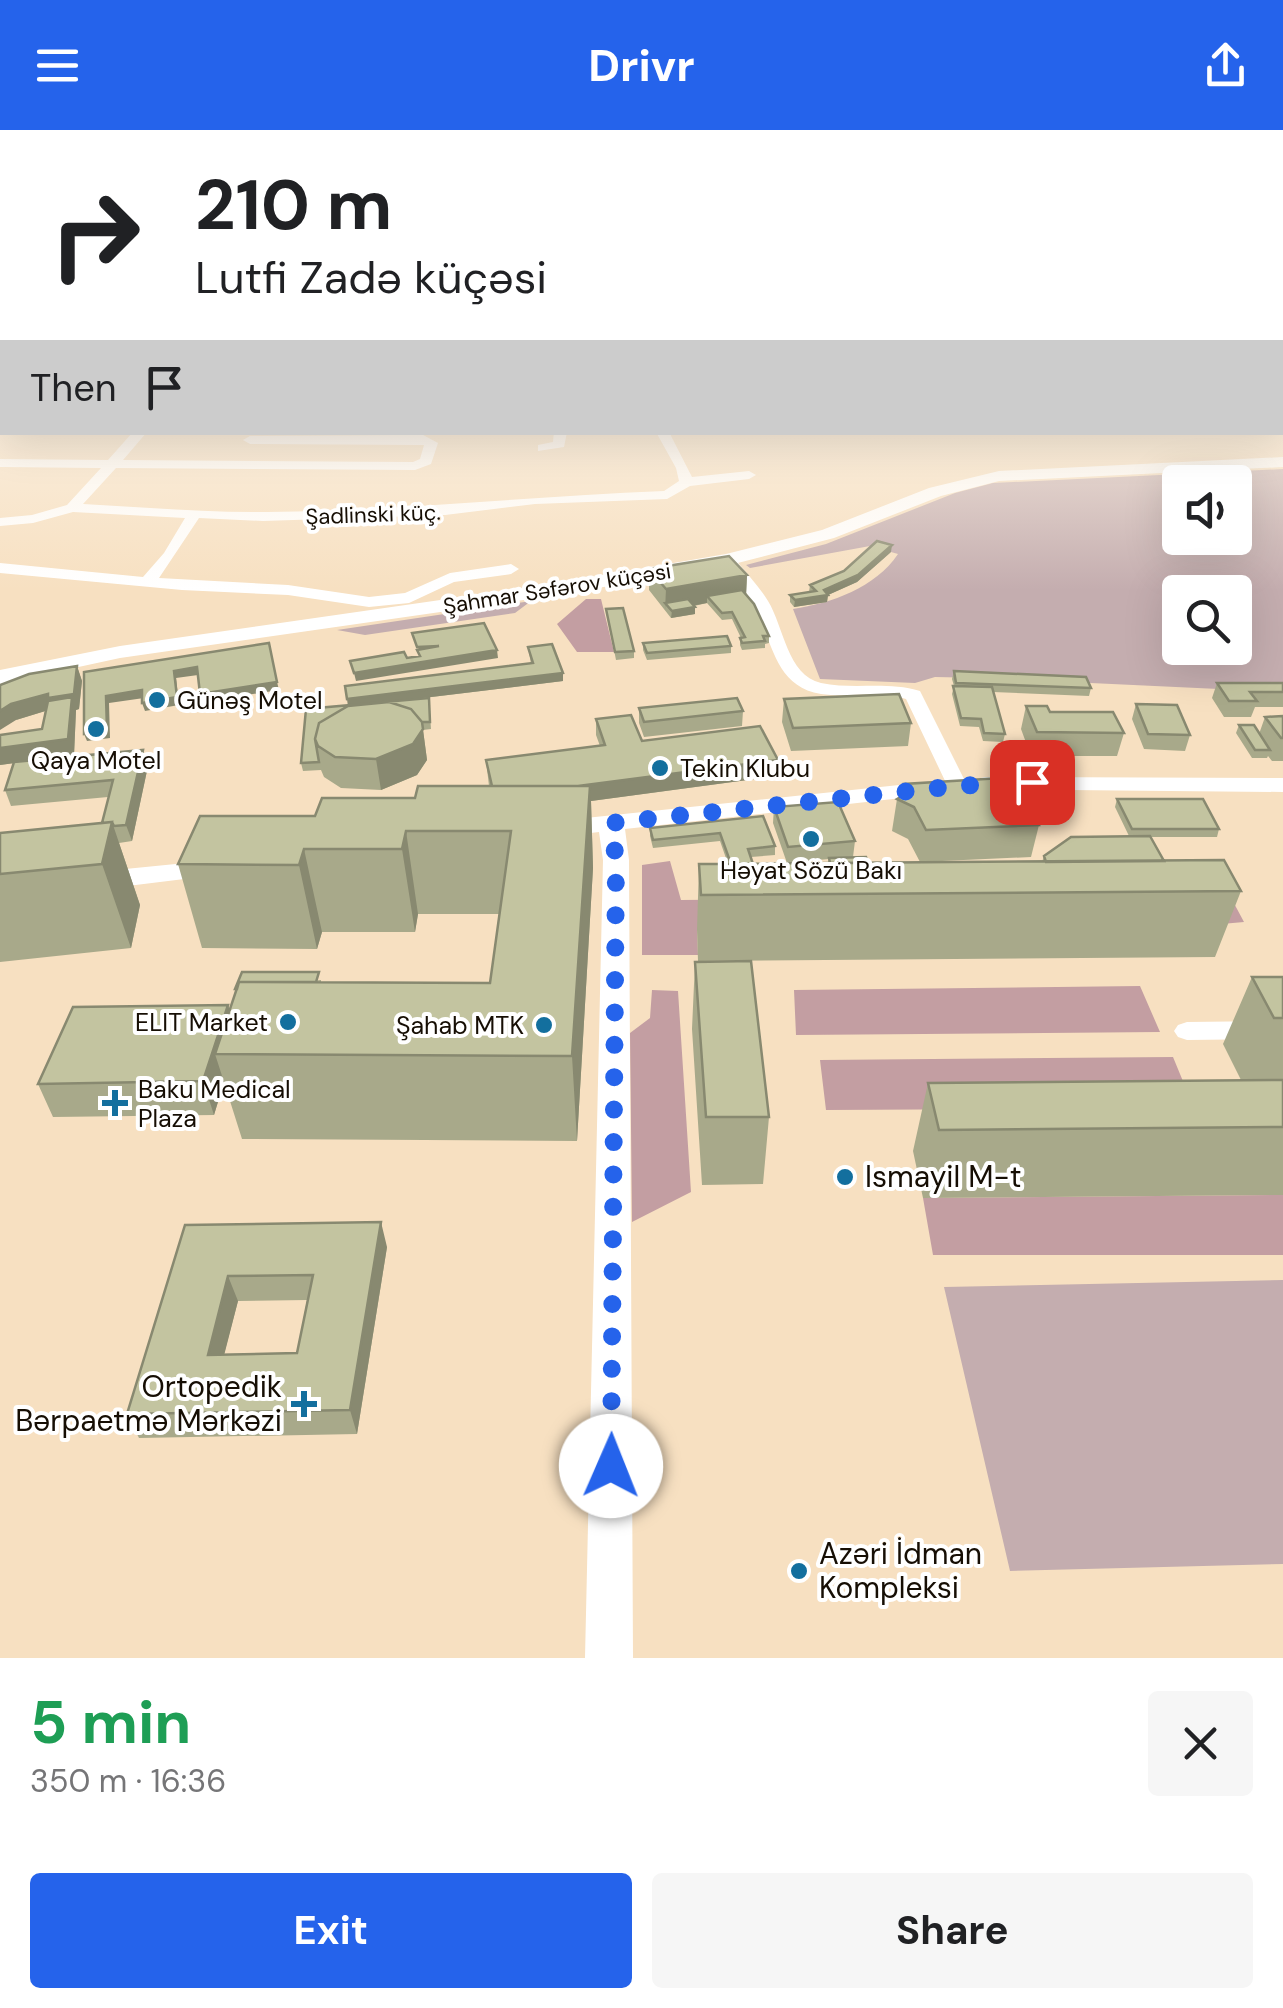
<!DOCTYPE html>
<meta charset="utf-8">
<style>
body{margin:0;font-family:"DM Sans",sans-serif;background:#f6f6f6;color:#202124;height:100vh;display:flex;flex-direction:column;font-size:38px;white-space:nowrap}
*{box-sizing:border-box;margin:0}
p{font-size:32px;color:#757577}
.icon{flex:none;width:55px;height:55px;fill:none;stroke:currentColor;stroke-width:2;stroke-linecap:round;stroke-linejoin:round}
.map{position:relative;height:1528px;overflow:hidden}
.panel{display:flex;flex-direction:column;background:#fff;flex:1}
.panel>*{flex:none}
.hud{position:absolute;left:0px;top:0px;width:1285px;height:305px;box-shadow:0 10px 40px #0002;background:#fff;color:#202124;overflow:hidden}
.buttons{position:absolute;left:1162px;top:335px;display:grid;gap:20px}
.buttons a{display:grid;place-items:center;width:90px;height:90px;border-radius:10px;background:#fff;box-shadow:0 10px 40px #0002;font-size:50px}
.pin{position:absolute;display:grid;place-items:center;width:85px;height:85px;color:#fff;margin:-42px;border-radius:20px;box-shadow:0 5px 15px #0006}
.me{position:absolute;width:110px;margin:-55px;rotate:1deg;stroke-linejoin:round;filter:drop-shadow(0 0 8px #0008)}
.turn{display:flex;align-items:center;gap:35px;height:210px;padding:0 30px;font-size:45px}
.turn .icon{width:130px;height:130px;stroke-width:2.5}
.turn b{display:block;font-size:70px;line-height:85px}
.then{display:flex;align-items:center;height:95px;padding:0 30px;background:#0003;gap:20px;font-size:38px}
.round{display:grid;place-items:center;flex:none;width:105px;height:105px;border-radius:10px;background:#f6f6f6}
.overview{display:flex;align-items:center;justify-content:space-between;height:170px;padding:0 30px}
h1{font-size:60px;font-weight:700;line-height:75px;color:#1e9e55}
.cta{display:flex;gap:20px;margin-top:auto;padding:20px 30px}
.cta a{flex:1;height:115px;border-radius:10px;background:#2563eb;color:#fff;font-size:40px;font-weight:700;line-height:115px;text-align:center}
.cta a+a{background:#f6f6f6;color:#202124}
header{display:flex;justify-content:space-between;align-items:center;height:130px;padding:0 30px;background:#2563eb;color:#fff;font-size:45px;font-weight:700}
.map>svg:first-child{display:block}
.green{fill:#c4adaf;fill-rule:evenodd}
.forest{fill:#c39ea2}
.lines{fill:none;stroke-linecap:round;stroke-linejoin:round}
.minor{fill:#fff;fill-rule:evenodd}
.major{fill:#fff;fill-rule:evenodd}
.wall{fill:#a8a98a;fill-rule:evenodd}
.shaded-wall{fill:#888970}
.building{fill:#c3c4a0;stroke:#888970;stroke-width:2.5;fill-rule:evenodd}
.route{stroke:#2563eb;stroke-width:18;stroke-dasharray:0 32.4}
.poi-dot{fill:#136f9e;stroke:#fff;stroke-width:4}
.labels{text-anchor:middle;stroke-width:8;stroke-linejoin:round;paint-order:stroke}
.far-street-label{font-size:22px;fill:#160e04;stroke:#fff}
.poi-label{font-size:25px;fill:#160e04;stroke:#fff;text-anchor:start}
.near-poi-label{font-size:30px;fill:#160e04;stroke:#fff;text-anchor:start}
</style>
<header><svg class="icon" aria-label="menu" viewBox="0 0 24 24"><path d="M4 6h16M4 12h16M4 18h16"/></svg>Drivr<svg class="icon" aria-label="share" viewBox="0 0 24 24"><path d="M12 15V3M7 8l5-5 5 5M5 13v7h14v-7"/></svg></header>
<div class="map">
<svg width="1283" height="1528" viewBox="0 0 1283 1528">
<rect width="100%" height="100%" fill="#f7e0c1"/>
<path class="green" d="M1283 339V562L983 548 935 547 915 553 820 549 793 479C832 473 875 458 898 424L870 416 750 438 746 435 826 414 955 363 993 353ZM1180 352H1235V408H1180ZM1180 462H1235V518H1180Z
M531 471 515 483 365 505 337 500Z
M1283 1150V1434L1010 1441 944 1157Z"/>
<path class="forest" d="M586 469H601L614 522H577L557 494Z
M670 731 681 770 794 769 790 737 1229 764 1244 792 1199 796 697 800 698 825H642V735Z
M1140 856 1160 902 796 905 794 860Z
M652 860 678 861 691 1062 632 1092 630 903 650 888Z
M1173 927 1194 978 826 980 820 930Z
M1283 1065V1125H933L923 1068Z"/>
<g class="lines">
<path class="minor" d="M1282 273H1283V281H1282Z
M0 276H2V284H0Z
M133 302H147L123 330 413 332 420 329 424 315 250 314 243 310 250 306 423 305 438 313 431 334 415 340 116 338 83 374C144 377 206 383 267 382 400 381 531 366 664 361L679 351 676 338 656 302H669L692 347 749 341 756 345 749 349 690 356 667 369 535 374 445 385 263 391 199 388 159 448 288 455 369 467 405 463 450 443 511 434 519 439 511 444 454 452 409 473 369 477 288 465 182 460 0 443V433L143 447 164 423 185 388 73 382 33 393 0 396V388L32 385 67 375 101 338 0 337V329L108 330Z
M554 302H567L564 317 538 321V315L553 312Z
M723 429H735C746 443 759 456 768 471 784 497 787 545 821 553 854 560 887 551 920 561L967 655 964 659H950L947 655 906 569C879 560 849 568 821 564 774 556 773 511 754 476 746 460 732 446 721 432Z
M1283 891V909L1187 910 1178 907 1174 901 1178 895 1187 892Z"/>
<path class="major" d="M1283 327V337L999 351 941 366 834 408 726 436 551 466 120 528 0 554V540L120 516 551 454 726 424 822 400 929 358 999 341Z
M985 647 1283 648V662L976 659 973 654 976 649Z
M937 651 946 653 949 658 946 663 625 699 629 730 633 1528H585L603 730 599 702 557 707 544 699 557 691Z
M216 730 225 732 229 738 225 744 95 760 85 757 81 751 85 745 95 742Z"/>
</g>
<path class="wall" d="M891 422 857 452 828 465 827 472 794 477 790 472V465L809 462 810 455Z
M649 439 747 445 746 465 769 506V513L765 514V518L742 520 740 515V508H741L732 489 722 490 707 473 694 476 695 484 671 488 649 460Z
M606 479 634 521V528L616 530Z
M643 513 731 516V523L647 530 643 520Z
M528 517 563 543V551L407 570 429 568 431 599 423 600 427 630 417 645 381 660 341 658 324 647 321 640 303 641 301 633 348 575 531 534Z
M77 536 82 551 79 579 76 580 74 625 31 631 143 620 148 636 132 711 119 713 140 775 131 818 0 832V703L102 693 108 667 11 676 5 660 14 633 0 635 42 599 45 581 16 590Z
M954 541 1091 558 1089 566 993 562 1005 604 1003 612 983 611 979 597 960 596 952 564 954 556 952 549Z
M1217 553H1283V577H1255L1251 587H1224L1212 568Z
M784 569 911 593 908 616 791 621 782 592Z
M1136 574 1190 605 1185 621 1144 619 1132 589Z
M1026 576 1124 603 1117 626H1031L1021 599Z
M639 578 743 581 742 596 644 607 639 593Z
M1283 586V631H1272L1268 626 1267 628H1252L1236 603 1239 595 1259 604 1265 587Z
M596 589 642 611 778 630 777 646 591 671 593 738 577 1011 242 1009 224 952 214 985 53 987 38 954 228 875 230 881 236 862 235 859 321 850V852L490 853 499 784H418L415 802H322L317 819 202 818 178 734 315 686 489 656 486 630 600 616 596 605Z
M904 654 1035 684 1039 695 1031 727 920 732 908 709 892 701 897 669 902 666Z
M1117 669 1219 699 1217 707H1151L1164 731 1241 761 1215 827 698 831 697 800 699 734H728L720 711 653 718 650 706V698L763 686 775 716V725L751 727 753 734 828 733 829 729 787 733 773 693 774 677 855 711 853 727 868 733 1042 732 1044 726 1129 706 1115 677Z
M695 832 769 987 763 1054 702 1055 692 899Z
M1252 847H1283V1065L923 1068 913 1021 928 953 1241 950 1223 914Z
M185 1095 387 1117 357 1304 139 1308 127 1284ZM307 1170 297 1223 224 1224 238 1171Z"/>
<path class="shaded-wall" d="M892 415 891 422 857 452 828 465 827 472 794 477 795 470 824 460Z
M747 445 746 466H707V473L670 480 665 473V480L666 459Z
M695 477V484L671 488 672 481Z
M497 520 498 528 356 551 354 543Z
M77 536 82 551 79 579 76 580 74 625 0 635V618L68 609 52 579 16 590 0 600V581L11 574 48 564Z
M197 537 198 545 176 548 179 575 145 581 142 573 174 541Z
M563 543V551L348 577 347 569Z
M277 552 279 560 202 572 200 564Z
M142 560 144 568 109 573 110 608 87 611 84 604 106 566Z
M422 592 427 630 417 645 381 660 376 629Z
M143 620 148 636 132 711 126 695Z
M778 630 777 646 591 671 593 738 577 1011 572 926 589 671 494 667Z
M1039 667 1032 695 1031 672Z
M112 692 140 775 131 818 102 734Z
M406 701 418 784 415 802 402 719Z
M304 719 322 802 317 819 299 735Z
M228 875 237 908 215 924 224 952 214 985 203 951Z
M381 1092 387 1117 357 1304 350 1280Z
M228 1146 238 1171 218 1249 208 1225Z"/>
<path class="building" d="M877 411 892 415 858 445 824 460 828 465 795 470 790 465 816 461 810 455 844 441Z
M729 426 747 445 666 459 649 439Z
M742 460 754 474 769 506H763L765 511 742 513 740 508 745 507 732 482 722 483 707 466Z
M688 469 695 477 672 481 665 473Z
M623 478 634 521 615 522 606 479Z
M484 493 497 520 354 543 350 531 404 522 407 528 420 526 417 520 439 516 417 517 412 503Z
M727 506 731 516 647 523 643 513Z
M269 513 277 552 200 564 197 537 174 541 177 567 142 573V560L106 566 107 600 84 604V542Z
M552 514 563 543 347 569 345 556 533 533 528 517Z
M77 536 74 564 48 568V564L11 574 0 581V555L29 544Z
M954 541 1086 547 1091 558 956 553Z
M1217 553H1283V562H1250L1257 571H1229Z
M953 556 992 557 1005 604 984 603 981 589 961 588Z
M899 564 911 593 793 598 784 569Z
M72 567 68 609 0 618V605L42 599 48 571Z
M429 568 430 592H422L411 579 389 572 348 576 319 593 315 609 319 632 301 633 306 579Z
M737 568 743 581 644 592 639 578Z
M389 572 411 579 422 592 423 599 413 614 376 629 335 627 318 616 315 609 319 593 348 576Z
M1136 574 1177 575 1190 605 1148 604Z
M1026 576H1047L1050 582H1113L1124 603 1037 602Z
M631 585 642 611 760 596 778 630 578 656H492L486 630 605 615 596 589Z
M1283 586V608H1281L1265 587Z
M1239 595H1254L1270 620H1255Z
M143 620 126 695 114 696 112 692 102 693 113 650 5 660 14 632Z
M1018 647 1023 658 1035 660 1039 667 1031 672 1039 695 926 700 914 677 897 669 907 663 904 654Z
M418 656H590L572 926 215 924 239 852 490 853 511 701H406L402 719H304L299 735 178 734 200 686H315L322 668H415Z
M1117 669H1203L1219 699H1132Z
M838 672 855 711 788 717 774 677Z
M763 686 775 716 748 719 753 734H731L720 703 653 710 650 698Z
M112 692 102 734 0 744V703Z
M1150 706 1164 731 1046 732 1044 726 1071 707Z
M866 727 868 733H830L829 728Z
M1224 730 1241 761 701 765 699 734Z
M751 831 769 987H706L695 832Z
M242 842H319L316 852H239L237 859H235Z
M1252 847H1283V888H1274Z
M228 875 203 951 38 954 73 877Z
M1283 950V997L939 1000 928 953Z
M381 1092 350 1280 127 1284 185 1095ZM313 1145 297 1223 208 1225 228 1146Z"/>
<linearGradient id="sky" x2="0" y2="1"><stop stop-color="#7ba4ba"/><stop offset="0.53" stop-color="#fbf1e3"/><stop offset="1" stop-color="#fbf1e3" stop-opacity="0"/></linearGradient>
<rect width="1283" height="460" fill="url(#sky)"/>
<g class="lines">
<path class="route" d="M611 1336 616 730 611 693 957 656 1032 652"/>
</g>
<g class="poi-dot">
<circle cx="157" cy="570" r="10"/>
<circle cx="96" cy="599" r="10"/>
<circle cx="660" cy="638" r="10"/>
<circle cx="811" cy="709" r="10"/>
<circle cx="288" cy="892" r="10"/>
<circle cx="544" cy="895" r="10"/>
<path d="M110 958h10v10h10v10h-10v10h-10v-10h-10v-10h10z"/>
<circle cx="845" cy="1047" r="10"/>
<path d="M299 1259h10v10h10v10h-10v10h-10v-10h-10v-10h10z"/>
<circle cx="799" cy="1441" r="10"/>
</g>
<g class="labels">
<g class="far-street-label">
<text transform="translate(373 384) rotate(-2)" y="8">Şadlinski küç.</text>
<text transform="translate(557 458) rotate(-9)" y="8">Şahmar Səfərov küçəsi</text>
</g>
<g class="poi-label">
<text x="177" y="579">Günəş Motel</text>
<text x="96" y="639" text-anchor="middle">Qaya Motel</text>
<text x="680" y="647">Tekin Klubu</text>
<text x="811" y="749" text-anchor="middle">Həyat Sözü Bakı</text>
<text x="268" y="901" text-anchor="end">ELIT Market</text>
<text x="524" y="904" text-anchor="end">Şahab MTK</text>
<text x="138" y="968">Baku Medical<tspan x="138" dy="29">Plaza</tspan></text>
</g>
<g class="near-poi-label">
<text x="865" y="1057">Ismayil M-t</text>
<text x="282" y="1267" text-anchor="end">Ortopedik<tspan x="282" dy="34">Bərpaetmə Mərkəzi</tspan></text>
<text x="819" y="1434">Azəri İdman<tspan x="819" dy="34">Kompleksi</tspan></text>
</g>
</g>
</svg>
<div class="buttons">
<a><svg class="icon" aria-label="sound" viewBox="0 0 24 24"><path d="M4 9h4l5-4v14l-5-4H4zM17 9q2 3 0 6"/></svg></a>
<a><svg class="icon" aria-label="search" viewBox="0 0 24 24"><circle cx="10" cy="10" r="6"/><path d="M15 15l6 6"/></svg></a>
</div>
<div class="pin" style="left:1032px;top:652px;background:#d93025"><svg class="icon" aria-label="arrive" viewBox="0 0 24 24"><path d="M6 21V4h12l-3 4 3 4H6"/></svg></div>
<svg class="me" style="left:611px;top:1336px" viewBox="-20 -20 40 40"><circle r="19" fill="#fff"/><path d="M0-13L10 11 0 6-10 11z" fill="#2563eb"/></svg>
<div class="hud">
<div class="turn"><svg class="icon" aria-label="right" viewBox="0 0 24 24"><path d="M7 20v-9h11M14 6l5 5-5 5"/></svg><div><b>210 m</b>Lutfi Zadə küçəsi</div></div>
<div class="then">Then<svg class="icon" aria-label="arrive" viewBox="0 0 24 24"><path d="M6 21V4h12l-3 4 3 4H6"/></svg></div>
</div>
</div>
<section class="panel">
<div class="overview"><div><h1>5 min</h1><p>350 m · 16:36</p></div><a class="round"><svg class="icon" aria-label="close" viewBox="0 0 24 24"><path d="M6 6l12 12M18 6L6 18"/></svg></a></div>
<div class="cta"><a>Exit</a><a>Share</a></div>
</section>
